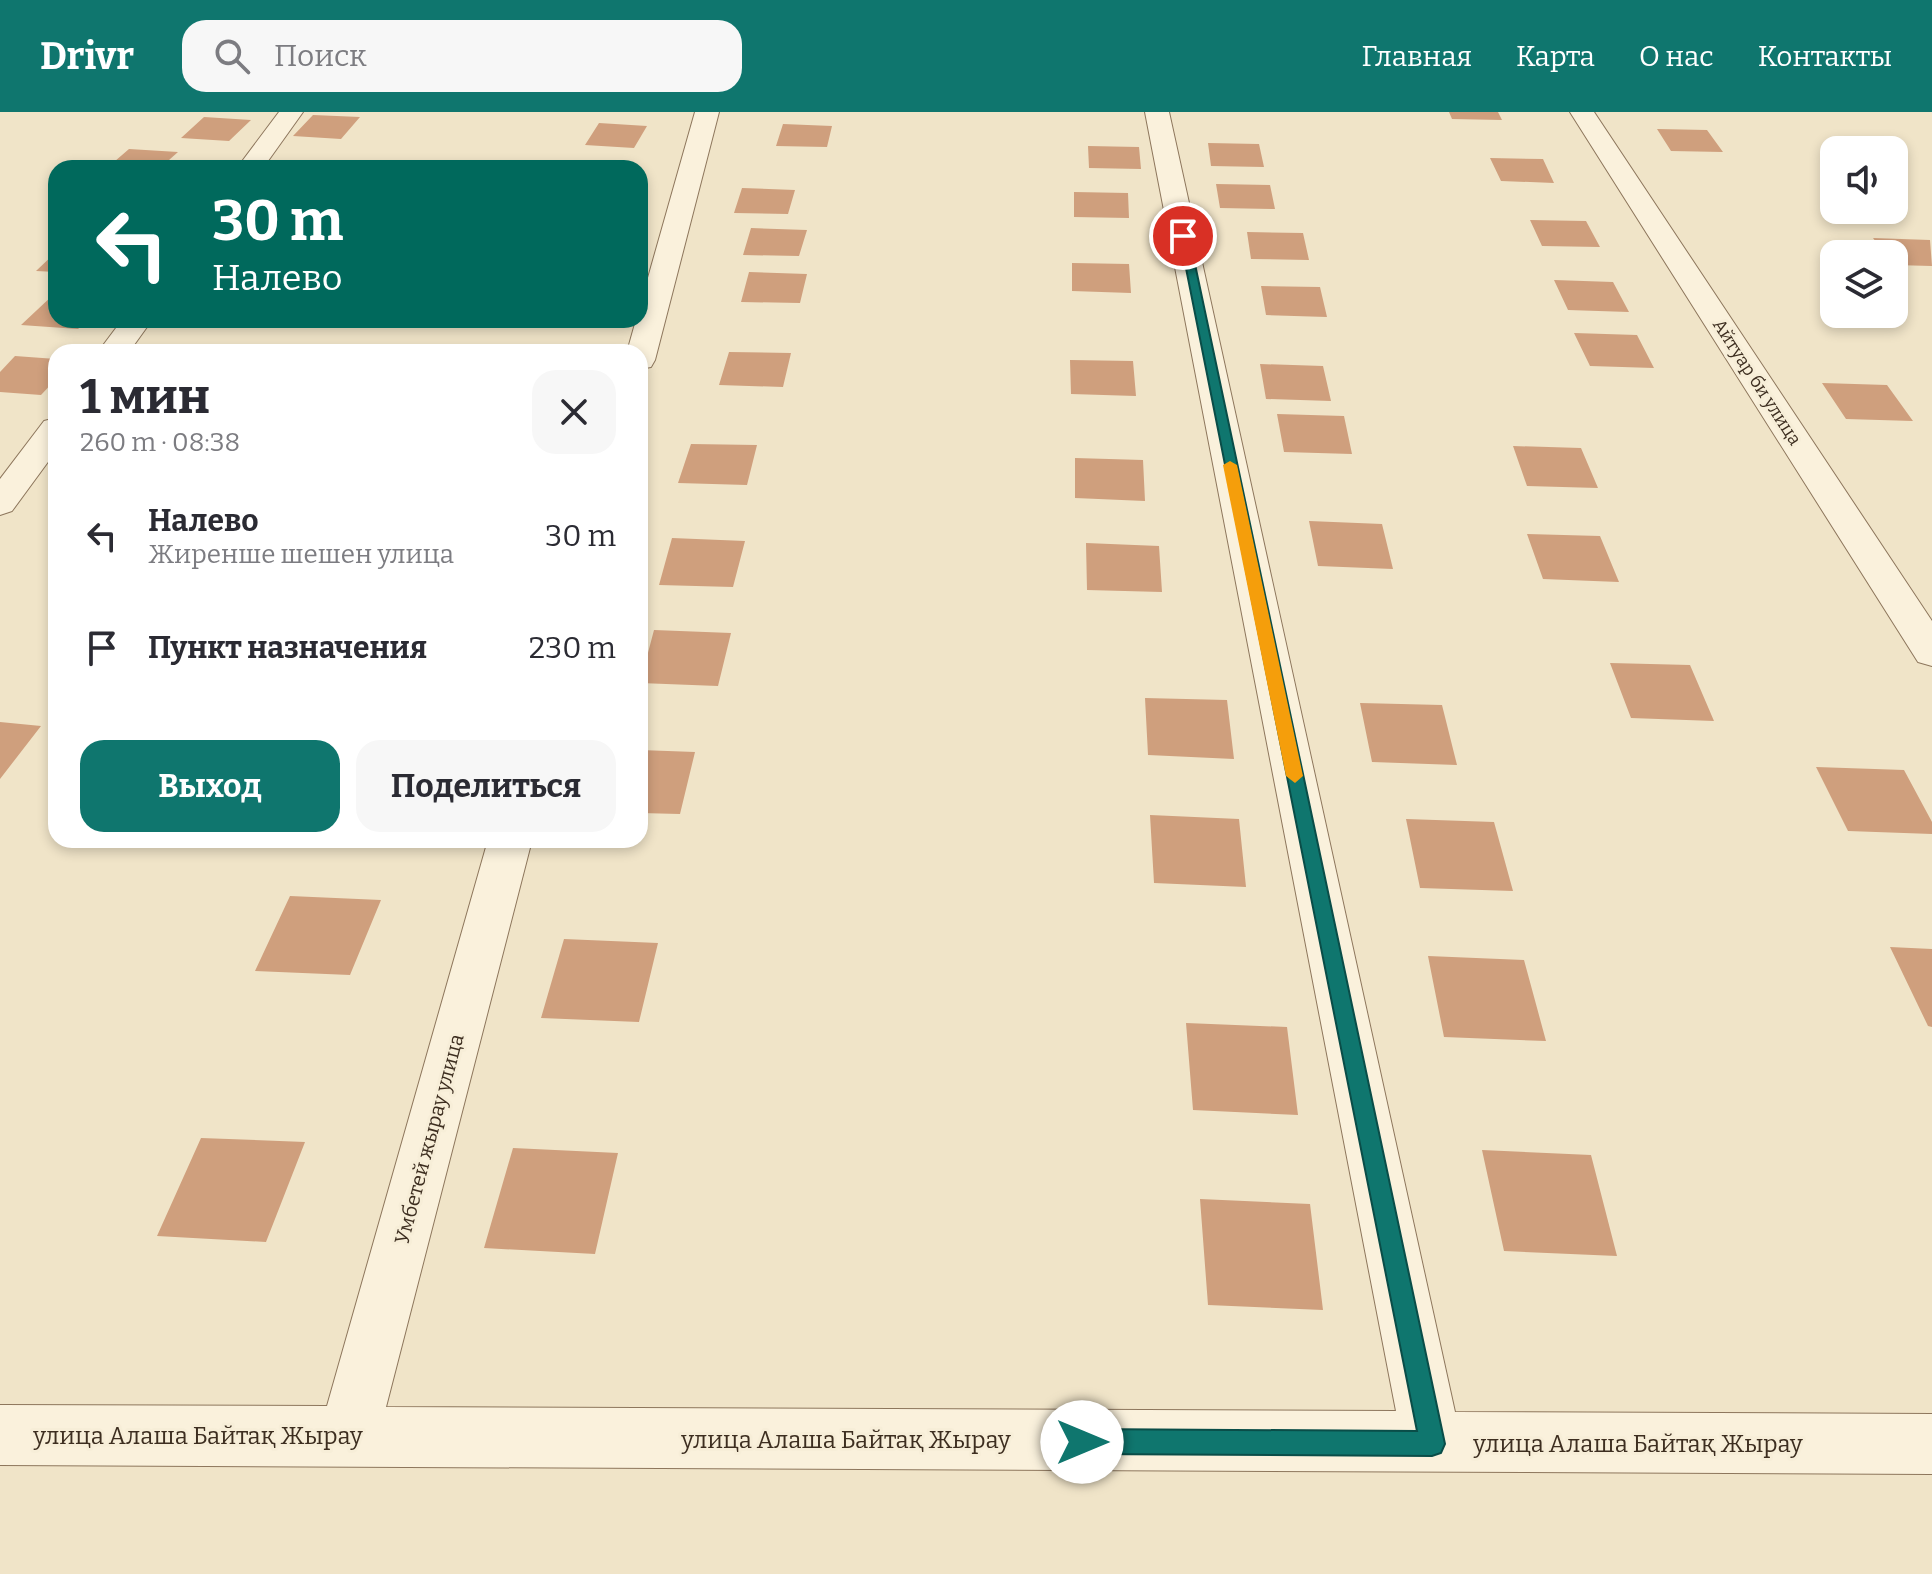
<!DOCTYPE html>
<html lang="ru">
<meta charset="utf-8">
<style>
body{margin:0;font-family:Bitter,serif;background:#f7f7f7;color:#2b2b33;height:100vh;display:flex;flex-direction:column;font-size:30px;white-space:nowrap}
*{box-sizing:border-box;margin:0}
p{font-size:26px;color:#7c7c81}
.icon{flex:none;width:44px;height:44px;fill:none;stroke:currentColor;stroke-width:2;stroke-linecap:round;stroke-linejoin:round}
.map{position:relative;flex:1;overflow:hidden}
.panel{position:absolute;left:48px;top:232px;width:600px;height:504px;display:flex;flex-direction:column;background:#fff;border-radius:24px;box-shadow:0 4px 12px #0003}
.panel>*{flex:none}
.hud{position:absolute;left:48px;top:48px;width:600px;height:168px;border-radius:24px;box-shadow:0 4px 12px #0003;background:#00695c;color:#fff;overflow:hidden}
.buttons{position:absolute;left:1820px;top:24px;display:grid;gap:16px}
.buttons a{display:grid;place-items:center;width:88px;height:88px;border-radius:16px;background:#fff;box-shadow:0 4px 12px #0003;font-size:40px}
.pin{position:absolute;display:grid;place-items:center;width:68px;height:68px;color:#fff;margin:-34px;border:4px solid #fff;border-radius:50%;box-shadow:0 2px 8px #0007}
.me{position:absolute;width:88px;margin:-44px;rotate:90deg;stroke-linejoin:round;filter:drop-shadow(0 0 6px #0008)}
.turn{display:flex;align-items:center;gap:28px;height:168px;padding:0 32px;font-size:36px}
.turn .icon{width:104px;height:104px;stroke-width:2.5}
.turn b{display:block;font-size:56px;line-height:68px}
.round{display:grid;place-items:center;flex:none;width:84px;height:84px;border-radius:24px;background:#f7f7f7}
.head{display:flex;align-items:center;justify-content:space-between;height:136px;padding:0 32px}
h1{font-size:48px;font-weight:700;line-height:60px}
.primary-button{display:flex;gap:16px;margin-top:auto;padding:16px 32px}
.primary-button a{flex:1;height:92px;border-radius:24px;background:#0f766e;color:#fff;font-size:32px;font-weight:700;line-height:92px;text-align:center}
.primary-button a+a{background:#f7f7f7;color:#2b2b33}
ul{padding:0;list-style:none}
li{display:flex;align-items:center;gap:24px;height:112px;padding:0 32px}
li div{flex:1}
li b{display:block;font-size:30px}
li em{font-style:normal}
header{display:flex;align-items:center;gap:48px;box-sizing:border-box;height:112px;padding:0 40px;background:#0f766e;color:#fff}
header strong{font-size:38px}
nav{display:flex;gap:44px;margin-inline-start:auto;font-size:28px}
.search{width:560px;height:72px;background:#f7f7f7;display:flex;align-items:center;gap:20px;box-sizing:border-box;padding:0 28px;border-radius:24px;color:#7c7c81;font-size:30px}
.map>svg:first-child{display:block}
.building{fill:#cf9f7d}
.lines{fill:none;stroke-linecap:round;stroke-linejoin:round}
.street-casing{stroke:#8d765c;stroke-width:2}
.street{fill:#faf1dc;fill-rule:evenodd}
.route{fill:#0f766e;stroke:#0a4d48;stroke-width:2}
.slow{fill:#f59e0b}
.labels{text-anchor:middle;stroke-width:6;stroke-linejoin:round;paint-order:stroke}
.far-street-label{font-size:18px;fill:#3d2e20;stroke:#f7eed8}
.street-label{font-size:20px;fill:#3d2e20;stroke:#f7eed8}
.near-street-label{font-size:24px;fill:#3d2e20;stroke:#f7eed8}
</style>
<header>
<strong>Drivr</strong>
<div class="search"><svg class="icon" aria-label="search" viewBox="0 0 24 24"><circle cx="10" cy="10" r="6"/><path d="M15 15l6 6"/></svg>Поиск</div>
<nav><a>Главная</a><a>Карта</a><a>О нас</a><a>Контакты</a></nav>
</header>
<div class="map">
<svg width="1932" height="1462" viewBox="0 0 1932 1462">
<rect width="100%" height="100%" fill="#f0e4c8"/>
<path class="building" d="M1449 0H1498L1502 8 1452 7Z
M313 3 360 5 341 27 293 24Z
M204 5 251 8 229 29 181 26Z
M599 11 647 14 634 36 585 33Z
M783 12 832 14 827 35 776 34Z
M1657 17 1707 18 1723 40 1671 39Z
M1208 31 1259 32 1264 55 1211 54Z
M1088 34 1139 35 1141 57 1089 56Z
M129 37 178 40 160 56H107Z
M1490 46 1543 47 1554 71 1501 69Z
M1216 72 1270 73 1275 97 1220 96Z
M742 76 795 78 788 102 734 101Z
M1074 80 1128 81 1129 106 1074 105Z
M1530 108 1586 109 1600 135 1542 134Z
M751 116 807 118 799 144 743 143Z
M1247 120 1303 121 1309 148 1251 147Z
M1873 126 1930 128 1932 154 1894 153V142H1885Z
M56 140V160L36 159Z
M1072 151 1129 152 1131 181 1072 179Z
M749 160 807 162 800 191 741 190Z
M1554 168 1613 170 1629 200 1568 198Z
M1261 174 1320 175 1327 205 1266 203Z
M53 183H56V208H87L78 217 21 213Z
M1574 221 1637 223 1654 256 1590 254Z
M729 240 791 241 783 275 719 273Z
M15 244 56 247V267L41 283 0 280V260Z
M1070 248 1133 249 1136 284 1071 282Z
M1260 252 1323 254 1331 289 1266 287Z
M1822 271 1887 273 1913 309 1846 307Z
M1277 302 1344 304 1352 342 1284 340Z
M691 332 757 333 747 373 678 371Z
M1513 334 1581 336 1598 376 1527 374Z
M1075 346 1143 348 1145 389 1075 386Z
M1309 409 1382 412 1393 457 1318 454Z
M1527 422 1600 424 1619 470 1543 467Z
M672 426 745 429 733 475 659 473Z
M1086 431 1159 434 1162 480 1087 478Z
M654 518 731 521 718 574 640 571Z
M1610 551 1690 553 1714 609 1631 606Z
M1145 586 1227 588 1234 647 1148 643Z
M1360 591 1442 593 1457 653 1372 650Z
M0 610 41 614 0 667Z
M640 638 695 640 680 702 640 701Z
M1816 655 1904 658 1932 710V722L1848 719Z
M1150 703 1239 707 1246 775 1154 771Z
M1406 707 1494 710 1513 779 1420 776Z
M290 784 381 788 350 863 255 859Z
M564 827 658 831 639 910 541 906Z
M1890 835 1932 837V915L1928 914Z
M1428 844 1524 848 1546 929 1444 925Z
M1186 911 1287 915 1298 1003 1193 998Z
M201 1026 305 1030 266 1130 157 1124Z
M513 1036 618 1041 595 1142 484 1136Z
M1482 1038 1591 1043 1617 1144 1504 1139Z
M1200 1087 1310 1092 1323 1198 1208 1193Z"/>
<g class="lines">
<defs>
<path id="street" d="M279 0H303L263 56H237Z
M695 0H719L655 248 651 255 640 257V240H627L636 208H640V194Z
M1145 0H1169L1455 1300 1932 1302V1362L0 1353V1293L327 1294 488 728H532L386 1295 1396 1299Z
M1570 0H1594L1932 509V554L1918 550Z
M122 208H152L129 240H98Z
M56 306V339L12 399 0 403V367L44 309Z"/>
</defs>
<use href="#street" class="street-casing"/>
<use href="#street" class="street"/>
</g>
<path class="route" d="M1179 121 1189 124 1445 1332 1441 1341 1432 1344 1082 1342 1073 1338 1069 1330 1073 1321 1082 1317 1417 1319Z"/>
<path class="slow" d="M1230 349 1237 353 1303 664 1295 671 1286 664 1223 353Z"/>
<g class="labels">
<g class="far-street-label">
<text transform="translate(1757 270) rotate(57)" y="6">Айтуар би улица</text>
</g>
<g class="street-label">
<text transform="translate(429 1027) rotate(-75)" y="7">Умбетей жырау улица</text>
</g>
<g class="near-street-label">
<text x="198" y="1332">улица Алаша Байтақ Жырау</text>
<text x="846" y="1336">улица Алаша Байтақ Жырау</text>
<text x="1638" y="1340">улица Алаша Байтақ Жырау</text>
</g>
</g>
</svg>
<div class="buttons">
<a><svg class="icon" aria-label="sound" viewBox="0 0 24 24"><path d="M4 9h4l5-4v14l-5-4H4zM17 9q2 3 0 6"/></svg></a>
<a><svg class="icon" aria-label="layers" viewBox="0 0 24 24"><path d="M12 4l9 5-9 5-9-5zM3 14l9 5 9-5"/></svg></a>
</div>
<div class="pin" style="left:1183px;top:124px;background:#d93025"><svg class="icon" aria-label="arrive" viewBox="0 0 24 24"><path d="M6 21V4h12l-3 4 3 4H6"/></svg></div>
<svg class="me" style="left:1082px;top:1330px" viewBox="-20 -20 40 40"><circle r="19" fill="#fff"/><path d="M0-13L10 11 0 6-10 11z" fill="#0f766e"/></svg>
<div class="hud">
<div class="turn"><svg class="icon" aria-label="left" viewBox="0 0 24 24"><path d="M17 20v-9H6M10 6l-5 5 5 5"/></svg><div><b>30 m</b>Налево</div></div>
</div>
<section class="panel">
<div class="head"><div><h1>1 мин</h1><p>260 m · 08:38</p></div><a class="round"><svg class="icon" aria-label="close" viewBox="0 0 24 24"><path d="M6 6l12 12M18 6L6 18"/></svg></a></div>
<ul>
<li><svg class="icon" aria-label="left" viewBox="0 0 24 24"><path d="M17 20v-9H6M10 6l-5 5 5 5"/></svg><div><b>Налево</b><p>Жиренше шешен улица</p></div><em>30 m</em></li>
<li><svg class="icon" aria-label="arrive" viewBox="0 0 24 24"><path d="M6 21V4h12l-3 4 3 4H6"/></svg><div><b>Пункт назначения</b></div><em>230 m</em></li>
</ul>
<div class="primary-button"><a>Выход</a><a>Поделиться</a></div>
</section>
</div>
